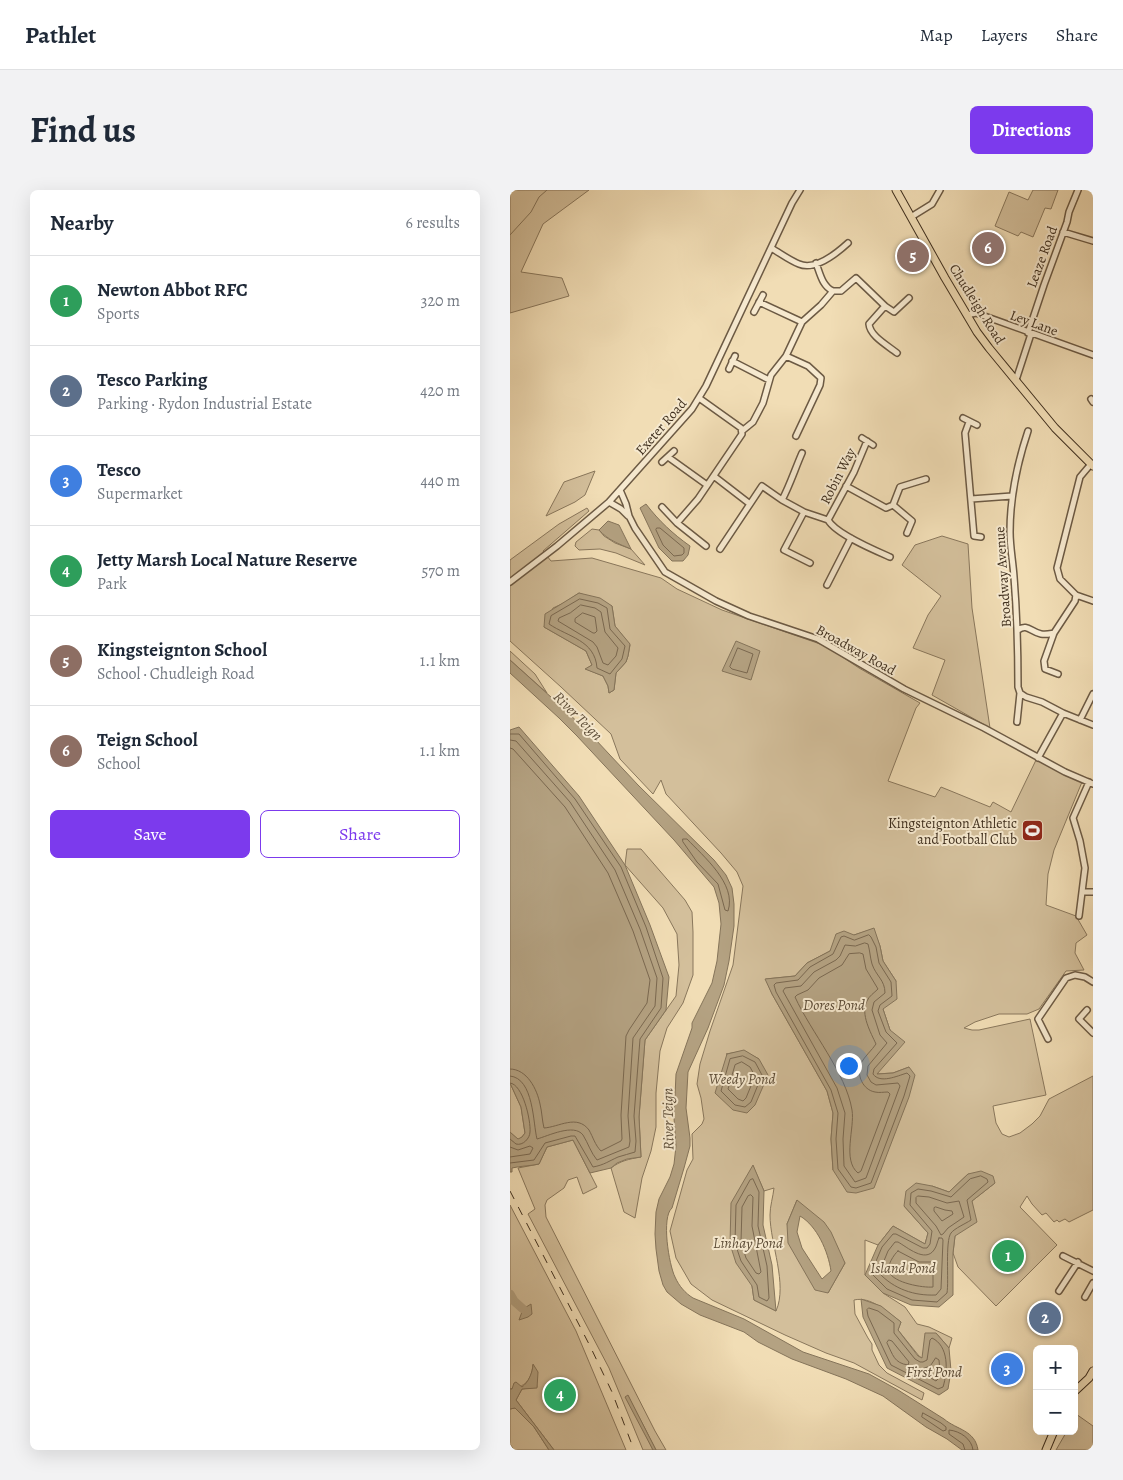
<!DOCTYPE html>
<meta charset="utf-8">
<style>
:root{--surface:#fff;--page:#f2f2f3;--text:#1f2937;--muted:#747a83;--line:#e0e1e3;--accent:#7c3aed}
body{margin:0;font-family:Alegreya,serif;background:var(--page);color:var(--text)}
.controls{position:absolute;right:15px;bottom:15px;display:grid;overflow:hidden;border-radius:8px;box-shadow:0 5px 20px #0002}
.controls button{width:45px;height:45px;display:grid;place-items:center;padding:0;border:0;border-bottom:1px solid var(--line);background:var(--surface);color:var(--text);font:25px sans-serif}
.you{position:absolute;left:338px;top:875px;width:18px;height:18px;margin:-12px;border:4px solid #fff;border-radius:50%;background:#1a73e8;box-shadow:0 0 0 8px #1a73e833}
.badge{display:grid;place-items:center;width:32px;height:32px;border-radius:50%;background:var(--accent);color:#fff;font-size:16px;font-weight:700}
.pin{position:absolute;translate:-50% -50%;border:2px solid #fff;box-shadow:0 1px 5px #0006}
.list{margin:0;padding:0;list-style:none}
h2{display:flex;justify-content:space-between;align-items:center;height:65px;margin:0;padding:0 20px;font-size:21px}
h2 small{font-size:16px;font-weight:400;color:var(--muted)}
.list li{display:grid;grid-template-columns:32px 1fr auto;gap:15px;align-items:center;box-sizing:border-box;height:90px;padding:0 20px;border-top:1px solid var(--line)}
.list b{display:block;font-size:19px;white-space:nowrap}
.list p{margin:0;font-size:16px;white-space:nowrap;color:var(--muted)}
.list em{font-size:16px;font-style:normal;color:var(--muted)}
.actions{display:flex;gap:10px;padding:15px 20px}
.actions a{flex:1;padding:11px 0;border:1px solid var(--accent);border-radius:8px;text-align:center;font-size:18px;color:var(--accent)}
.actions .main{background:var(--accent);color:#fff}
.map{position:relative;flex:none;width:583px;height:1260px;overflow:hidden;border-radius:8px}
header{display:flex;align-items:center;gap:30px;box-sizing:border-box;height:70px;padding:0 25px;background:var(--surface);border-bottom:1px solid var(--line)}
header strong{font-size:24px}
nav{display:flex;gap:28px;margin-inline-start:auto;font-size:18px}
.intro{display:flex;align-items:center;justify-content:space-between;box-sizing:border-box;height:120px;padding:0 30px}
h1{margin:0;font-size:35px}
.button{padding:12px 22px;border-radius:8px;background:var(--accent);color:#fff;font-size:18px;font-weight:700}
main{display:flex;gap:30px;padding:0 30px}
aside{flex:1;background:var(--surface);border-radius:8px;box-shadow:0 5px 20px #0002}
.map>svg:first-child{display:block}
</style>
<header>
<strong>Pathlet</strong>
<nav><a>Map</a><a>Layers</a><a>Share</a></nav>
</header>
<div class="intro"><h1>Find us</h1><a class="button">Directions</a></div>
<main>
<aside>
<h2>Nearby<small>6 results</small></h2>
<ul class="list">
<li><span class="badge" style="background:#2e9e5b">1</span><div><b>Newton Abbot RFC</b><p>Sports</p></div><em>320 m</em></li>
<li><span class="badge" style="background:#5c6f8a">2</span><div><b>Tesco Parking</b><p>Parking · Rydon Industrial Estate</p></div><em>420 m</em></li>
<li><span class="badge" style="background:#3f7fe0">3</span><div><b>Tesco</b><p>Supermarket</p></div><em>440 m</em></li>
<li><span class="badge" style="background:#2e9e5b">4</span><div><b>Jetty Marsh Local Nature Reserve</b><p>Park</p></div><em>570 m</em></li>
<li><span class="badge" style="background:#8d6e63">5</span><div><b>Kingsteignton School</b><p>School · Chudleigh Road</p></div><em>1.1 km</em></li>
<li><span class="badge" style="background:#8d6e63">6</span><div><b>Teign School</b><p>School</p></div><em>1.1 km</em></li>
</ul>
<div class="actions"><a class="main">Save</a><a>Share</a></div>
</aside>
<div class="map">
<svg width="583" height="1260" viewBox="0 0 583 1260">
<rect width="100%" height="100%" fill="#f1ddb5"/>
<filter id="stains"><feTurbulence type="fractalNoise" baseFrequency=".004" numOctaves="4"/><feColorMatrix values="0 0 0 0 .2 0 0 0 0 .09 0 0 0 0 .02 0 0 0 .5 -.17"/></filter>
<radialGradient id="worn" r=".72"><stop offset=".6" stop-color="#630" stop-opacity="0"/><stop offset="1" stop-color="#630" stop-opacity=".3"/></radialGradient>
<path fill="#d3bf9b" stroke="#89775c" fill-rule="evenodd" d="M0,0H79L33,34L11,82L52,88L59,106L0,123Z
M523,0H548L541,19L535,18L523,47L511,42L508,46L485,36L499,2L518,10Z
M85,281L75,305L65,312L36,326L54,292Z
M77,318L79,321L33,361L41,371L82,368L151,388L167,399L212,420L316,456L349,478L410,513L406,518L378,591L425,607L431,597L480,617L483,612L501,622L526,570L572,592L544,660L538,684L536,715L566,726L577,745L566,753L565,763L574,780L556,781L529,819L517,824H489L465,832L454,838L462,840H469L520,829L536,905L483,916L486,933L492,944L499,947L510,943L522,934L530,926L539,909L583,886V1020L559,1032L555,1029L549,1032L547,1030L544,1032L536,1023L532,1025L522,1014L517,1006L510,1017L547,1055L486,1116L448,1077L443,1063L445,1046L462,1011L485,993L458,984L439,1002L422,996L394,1016L418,1043L415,1054L383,1036L368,1055L355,1050V1085L373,1103L395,1117L407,1134L419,1137L442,1148L439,1158L426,1143L413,1169L409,1166L388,1140L391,1132C377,1122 361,1106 344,1110L345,1124L358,1148L362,1154V1160L369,1175L377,1183L414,1203L412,1210L344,1173L316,1163L275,1145L202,1110L181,1094L166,1068L160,1041L177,980L183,969L182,944L192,934L194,929L191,908L187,894L190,874L200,841L223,775L233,696L227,682L211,663L156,604L151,590L143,604L110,569L101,544L51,497L0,451V370L49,334ZM69,403L102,416L105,436L120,455L118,466L116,472L106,483L104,500L99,503L98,496L93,486L76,479L82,475L76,461L34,437L43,418L54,413ZM363,739L370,756L373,771L386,791L373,819L380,840L377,870L366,884L383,883L399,877L323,980L321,949L323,923L317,901L262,804L256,789L285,786L297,773L320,761L344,745ZM234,861L249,869L216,864ZM243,976L254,1001L264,998C263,1007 260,1016 260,1025C260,1054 278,1094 266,1121L244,1110L242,1096ZM287,1010L335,1073L318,1103L277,1034Z
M82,339L89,340L94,346L105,353L121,359L135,375L106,363L90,359L69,360L65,356L66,352Z
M432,346L458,354L462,418L480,538L422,505L435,470L403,458L418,425L431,406L392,375L405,355Z
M0,461L25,484L37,503L0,470Z
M117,659H131L175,710L182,722L183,742V785L173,813L157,838L150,861L146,903V937L141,961L132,988L125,1028L114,1022L101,978C110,971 119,969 131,967L129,927L135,850L166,806L169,775L167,744L153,718L115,675Z
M0,893L11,917L15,943L12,947L8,950L0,942Z
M63,950L87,997L73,1004L67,987L58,990L54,998L37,1010L35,1015L36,1027L145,1241L156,1260H146L118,1206L143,1260H133L99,1178L18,1024L25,1019L8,978L29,974L37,957Z
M0,1015L66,1141L116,1260H44L6,1210L12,1199L27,1197L23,1175C21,1191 15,1197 0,1199Z
M5,1218L24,1237L39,1260H4L0,1254V1219Z
M566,1224L583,1236V1260H546L557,1241H564V1227Z"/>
<path fill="#b4a282" stroke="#85745a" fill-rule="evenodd" d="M136,314C149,331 163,344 180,356L178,365L173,371H162L149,358L130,318Z
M98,331L109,335L121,359C109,354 98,350 89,340Z
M69,403L90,408L102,416L105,436L120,454L118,466L116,472L106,483L104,500L99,503L98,496L93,486L75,479L82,475L76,461L34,437L35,424Z
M226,451L250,461L241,490L212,481Z
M0,470L52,517L85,549L128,595L204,670L216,685L222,698L224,714V736L219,771L214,795L198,838L178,882L176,918L180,948V956L174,978L162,1018C151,1027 159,1075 165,1087C169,1096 175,1103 183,1108L234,1129L293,1162L359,1184L388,1200L434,1229C447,1240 465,1240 468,1260H452L437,1249L416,1237L373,1206L336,1189L282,1169L248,1152L234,1142L190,1125L171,1114L157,1102L153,1095L149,1081L146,1059L145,1044L146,1022L149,1009L160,987L164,974L166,956L164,928L166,884L182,838V833L202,793L207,771L211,734L209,713L204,697L164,650L67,546L49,528L0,483Z
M9,537L69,606L115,675L140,735L159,787L156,820L135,850L129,927L131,967L117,969L107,973L101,978L80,983L63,950L37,957L29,974C20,976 10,976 2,978V982H0V942L8,949L12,947L15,943L11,917L0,893V540Z
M364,738L370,756L373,771L386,791L387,809L373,819L380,840L395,852L367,884L383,883L399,877L405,885L399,907L364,998L346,1003L337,1002L323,980L321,949L323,923L317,901L262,804L255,789L285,786L297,773L320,761L326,744L334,741L344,745Z
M234,860L249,869L258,885L245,915L237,923L223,920L205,903L217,864Z
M243,975L254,1001L253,1035L262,1075L266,1121L244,1110L242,1096L226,1073L220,1054L221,1013Z
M471,981L483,986L485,993L462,1011L467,1032L445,1046L443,1063V1105L429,1117L401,1115L373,1103L355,1085L368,1055L383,1036L415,1054L418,1043L394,1016L396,1001L406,993L422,996L439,1002L458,984Z
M287,1010L314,1032L321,1042L335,1073L318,1103L305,1100L278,1053L277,1034ZM290,1026C307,1036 318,1061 321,1081L312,1089L292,1058L287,1042Z
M351,1109L371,1116L391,1132L388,1140L408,1166L412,1168L415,1143H426L439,1158L441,1181L438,1199L429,1205L377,1178L353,1127Z
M21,1114L22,1124L18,1127L9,1130L13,1119Z
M23,1174L28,1182L27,1198L12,1199L6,1210L44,1260H39L24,1237L5,1218L0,1219V1199H2L4,1193L6,1192L12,1197C18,1193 23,1182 23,1174Z
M118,1205L146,1260H143L115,1207Z"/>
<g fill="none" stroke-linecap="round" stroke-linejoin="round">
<path stroke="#7a6850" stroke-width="1" d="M147,338H150L174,358V363L172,365L164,366L153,355L146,340Z
M70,409L88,413L97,418L100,439L115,456L112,469L100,484L87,478C85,450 58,447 39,434L41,426Z
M71,415L85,418L91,422L95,442L108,458L106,466L98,475L93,473L87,457L83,452L48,431L49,428L60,423Z
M73,423L85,427L87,441L85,443H83L65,432V429Z
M228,458L243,464L237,483L222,479L220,477Z
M0,544H9L65,609L111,677L136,737L153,788L151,818L130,849L124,926L126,951L125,962C119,964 114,965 108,967C99,971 94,975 83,977L65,946H61L35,953L24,970L0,973
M0,550L6,551L60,612L105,680L130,739L147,788L145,816L123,848L118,926L120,951L119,957L87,970C81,963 78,953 73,945C64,933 38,946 27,949C23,934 24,888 0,886
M0,558L3,559L55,617L98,683L123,741L140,790L137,813L119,840L116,846L111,925L112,949L111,951L91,961C85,955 83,947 79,940C67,924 49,937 34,938C32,930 32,922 30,914C27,899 17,879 0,879
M173,649H177C193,666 227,694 218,721L215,720L208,694L187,672L173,652Z
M359,745L361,747L366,757L369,773L381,792L382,806L370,815L368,821L376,842L387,853L364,879L363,884C370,894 387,886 397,883L400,886L394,906L361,993L346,998L341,997L328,979L326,949L328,923L321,900L266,802L264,795L266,793L288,790L300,777L323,764L331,747L334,746L344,750Z
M355,753L358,754C360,761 360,767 362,774C366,786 375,790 375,803L364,812L362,820L370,845L377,853L358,876L357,885L361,892L366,895L388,893L390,896L356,988L345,992L334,976L333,949L335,923L327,898L273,801L275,798L291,796L304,782L326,770L330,766L335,755L345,756Z
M350,763L353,764L356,779L368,799C364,803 359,806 357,811C350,824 361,843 366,854C362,860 355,866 351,873C346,885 353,900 365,902C369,903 374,902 378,902L380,904L351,981L348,983C332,970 345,938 342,920C336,883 301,842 285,807L287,805L298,800L309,788L332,775L339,764Z
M233,866L245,872L252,885L241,912L235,917L225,915L211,901L220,869Z
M232,872L240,877L245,886L236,908L233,911L228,909L218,899L225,875Z
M0,893C13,894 21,931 20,942C20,948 13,956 6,954C5,953 1,950 0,949
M0,957L8,960L20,956L23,958L20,964L0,967
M471,986L477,989L478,992L457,1010L461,1030C455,1034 445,1038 441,1043C435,1051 439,1091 437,1103L427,1112L402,1110L377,1099L361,1083L372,1057L383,1044H386L413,1058H417L420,1054L422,1041L400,1015L401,1003L408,999L421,1001L441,1007L460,989Z
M243,989L249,1002L248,1036L257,1076L259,1108L257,1111L249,1107L247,1095L231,1071L225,1053L226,1015L240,990Z
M241,1005L243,1007L242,1036L250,1077L251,1082L249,1084L246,1083L236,1068L231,1052L232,1017L238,1006Z
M408,1006L419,1007L437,1013L449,1011L454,1027L438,1038L433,1044L431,1045L426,1036L406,1013V1008Z
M426,1017L435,1020L442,1021L443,1024L432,1031L424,1021V1018Z
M429,1048H432L433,1050L431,1099L426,1105C404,1106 384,1099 369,1083L378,1061L385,1052H388C397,1057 415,1073 424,1060C427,1056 427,1052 429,1048Z
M388,1061L409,1072H423V1097C413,1098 384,1093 379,1082C376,1077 384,1064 388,1061Z
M359,1118L368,1121L384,1133V1143L405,1169L410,1172H413L417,1170L420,1150L422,1148C439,1156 438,1181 433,1197L428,1199L381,1175L358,1126L357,1120Z
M379,1150L382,1151L399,1172L398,1175C384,1173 383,1165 377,1153Z
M426,1168L429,1170L430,1181L428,1189L426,1191L412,1183L410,1181L412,1179L420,1176Z
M413,1223L431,1233L436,1237V1240L433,1241L412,1227Z
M455,1260L453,1254L439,1244V1240C450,1241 462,1249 463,1260"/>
<path stroke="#85745a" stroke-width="1" d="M0,45L21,22L29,7L37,0"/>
<path stroke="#b4a282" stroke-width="9" d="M0,1104L4,1111L13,1119"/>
<defs>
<path id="minor" d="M401,27L422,14L430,0
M553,42L583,51
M261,58C270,63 279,70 289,74C305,81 327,63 338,53
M323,101H331L346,88L375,116L359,134C360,146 377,155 387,163
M249,112L292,132
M375,116L384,122L399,108
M244,122L253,105
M457,125L466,123L583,165
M518,143L534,95L557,32L559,22L568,0
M276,166L298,176L311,188L310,195L286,246
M222,171L259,190
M219,179L225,166
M506,190L521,144
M581,209L583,212
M453,228L467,235
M459,232L455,243L464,346L471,347
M232,241L243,232L253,213L261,185L276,166L292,132L311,115L323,101C312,96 310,83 306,73
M352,248L363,255
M158,267L197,295
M152,272L164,261
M581,274L570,287L547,378L550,389L566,405L583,411
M205,287L240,314L252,296L272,310L294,322L318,330C326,344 364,360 380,367
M336,296L376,318L383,315L390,297L416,289
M110,300L116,314L119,326L125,338L155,382L206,411L239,426L308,449L394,499L474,538L555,582L583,594
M461,309L502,306
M272,310C280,295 285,279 292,263
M99,312L111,319L118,326
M383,315L402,331L397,343
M152,317L167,333L196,356
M294,322L274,360L300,373
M318,330L344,282L357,251
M167,333L188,309L232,244L231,238L189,208
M210,359L240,314
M0,392L47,356L99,312L182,219L196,196L282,13L290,0
M317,395L341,348
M508,440C517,433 521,442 531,444C536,445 539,444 544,443
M548,484L535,479L534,471L544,443L565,411L566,405
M510,503L516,507L532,512L553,523
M570,530L583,504
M507,532L510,503L508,497C508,461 507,424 504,387C503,372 500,357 500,342C500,307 507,274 518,241
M528,568L553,523L583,535
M573,702H583
M569,726L575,678L570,651L563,628L579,592
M577,820L569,829L583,843
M538,849L528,829L556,788L565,785L575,787L583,792
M553,1066L583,1081
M549,1101L568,1072
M575,1107L583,1093"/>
<path id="major" d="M386,0L435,88L467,142L479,158L545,238L583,276
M564,1202L579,1188L583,1181
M536,1260L544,1241"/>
</defs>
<use href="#minor" stroke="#6c5a44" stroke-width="8"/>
<use href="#major" stroke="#3f2f1e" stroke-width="9"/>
<use href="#minor" stroke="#f6e9cf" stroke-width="5"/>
<use href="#major" stroke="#f1ddb5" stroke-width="7"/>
<path stroke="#3f2f1e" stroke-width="1" stroke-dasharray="9 9" stroke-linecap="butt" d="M0,1001L80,1156L102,1202L124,1260"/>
</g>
<defs>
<symbol id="stadium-square" viewBox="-11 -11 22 22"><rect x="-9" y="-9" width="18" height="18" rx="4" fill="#8f2418" stroke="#f6e9cf"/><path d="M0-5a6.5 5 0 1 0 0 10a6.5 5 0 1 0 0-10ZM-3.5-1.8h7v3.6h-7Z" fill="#fff"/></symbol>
</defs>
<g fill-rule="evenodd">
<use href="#stadium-square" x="510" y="628" width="25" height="25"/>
</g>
<g text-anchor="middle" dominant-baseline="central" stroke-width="4" stroke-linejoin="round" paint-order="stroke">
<g font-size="14" fill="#3f2f1e" stroke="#f6e9cf">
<text transform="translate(532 67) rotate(-70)">Leaze Road</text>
<text transform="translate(467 114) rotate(58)">Chudleigh Road</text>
<text transform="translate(524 133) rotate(20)">Ley Lane</text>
<text transform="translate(151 237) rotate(-49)">Exeter Road</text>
<text transform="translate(328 286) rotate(-63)">Robin Way</text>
<text transform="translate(493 387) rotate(-94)">Broadway Avenue</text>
<text transform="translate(346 460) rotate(29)">Broadway Road</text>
</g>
<g font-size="14" fill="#3f2f1e" stroke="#f6e9cf" text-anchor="end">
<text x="507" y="633">Kingsteignton Athletic<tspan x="507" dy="16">and Football Club</tspan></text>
</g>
<g font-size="15" font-style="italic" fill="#5c4c37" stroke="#f6e9cf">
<text transform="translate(68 526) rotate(45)">River Teign</text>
<text x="324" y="815">Dores Pond</text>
<text x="232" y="889">Weedy Pond</text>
<text transform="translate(158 929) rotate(-91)">River Teign</text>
<text x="238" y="1053">Linhay Pond</text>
<text x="393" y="1078">Island Pond</text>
<text x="424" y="1182">First Pond</text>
</g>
</g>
<rect width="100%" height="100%" filter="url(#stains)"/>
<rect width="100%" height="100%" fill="url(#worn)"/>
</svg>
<div class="controls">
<button>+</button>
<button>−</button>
</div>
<div class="you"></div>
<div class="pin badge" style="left:498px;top:1066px;background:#2e9e5b">1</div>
<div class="pin badge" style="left:535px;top:1128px;background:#5c6f8a">2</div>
<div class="pin badge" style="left:497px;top:1179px;background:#3f7fe0">3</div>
<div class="pin badge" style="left:50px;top:1205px;background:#2e9e5b">4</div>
<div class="pin badge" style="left:403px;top:66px;background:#8d6e63">5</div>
<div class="pin badge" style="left:478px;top:58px;background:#8d6e63">6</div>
</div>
</main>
